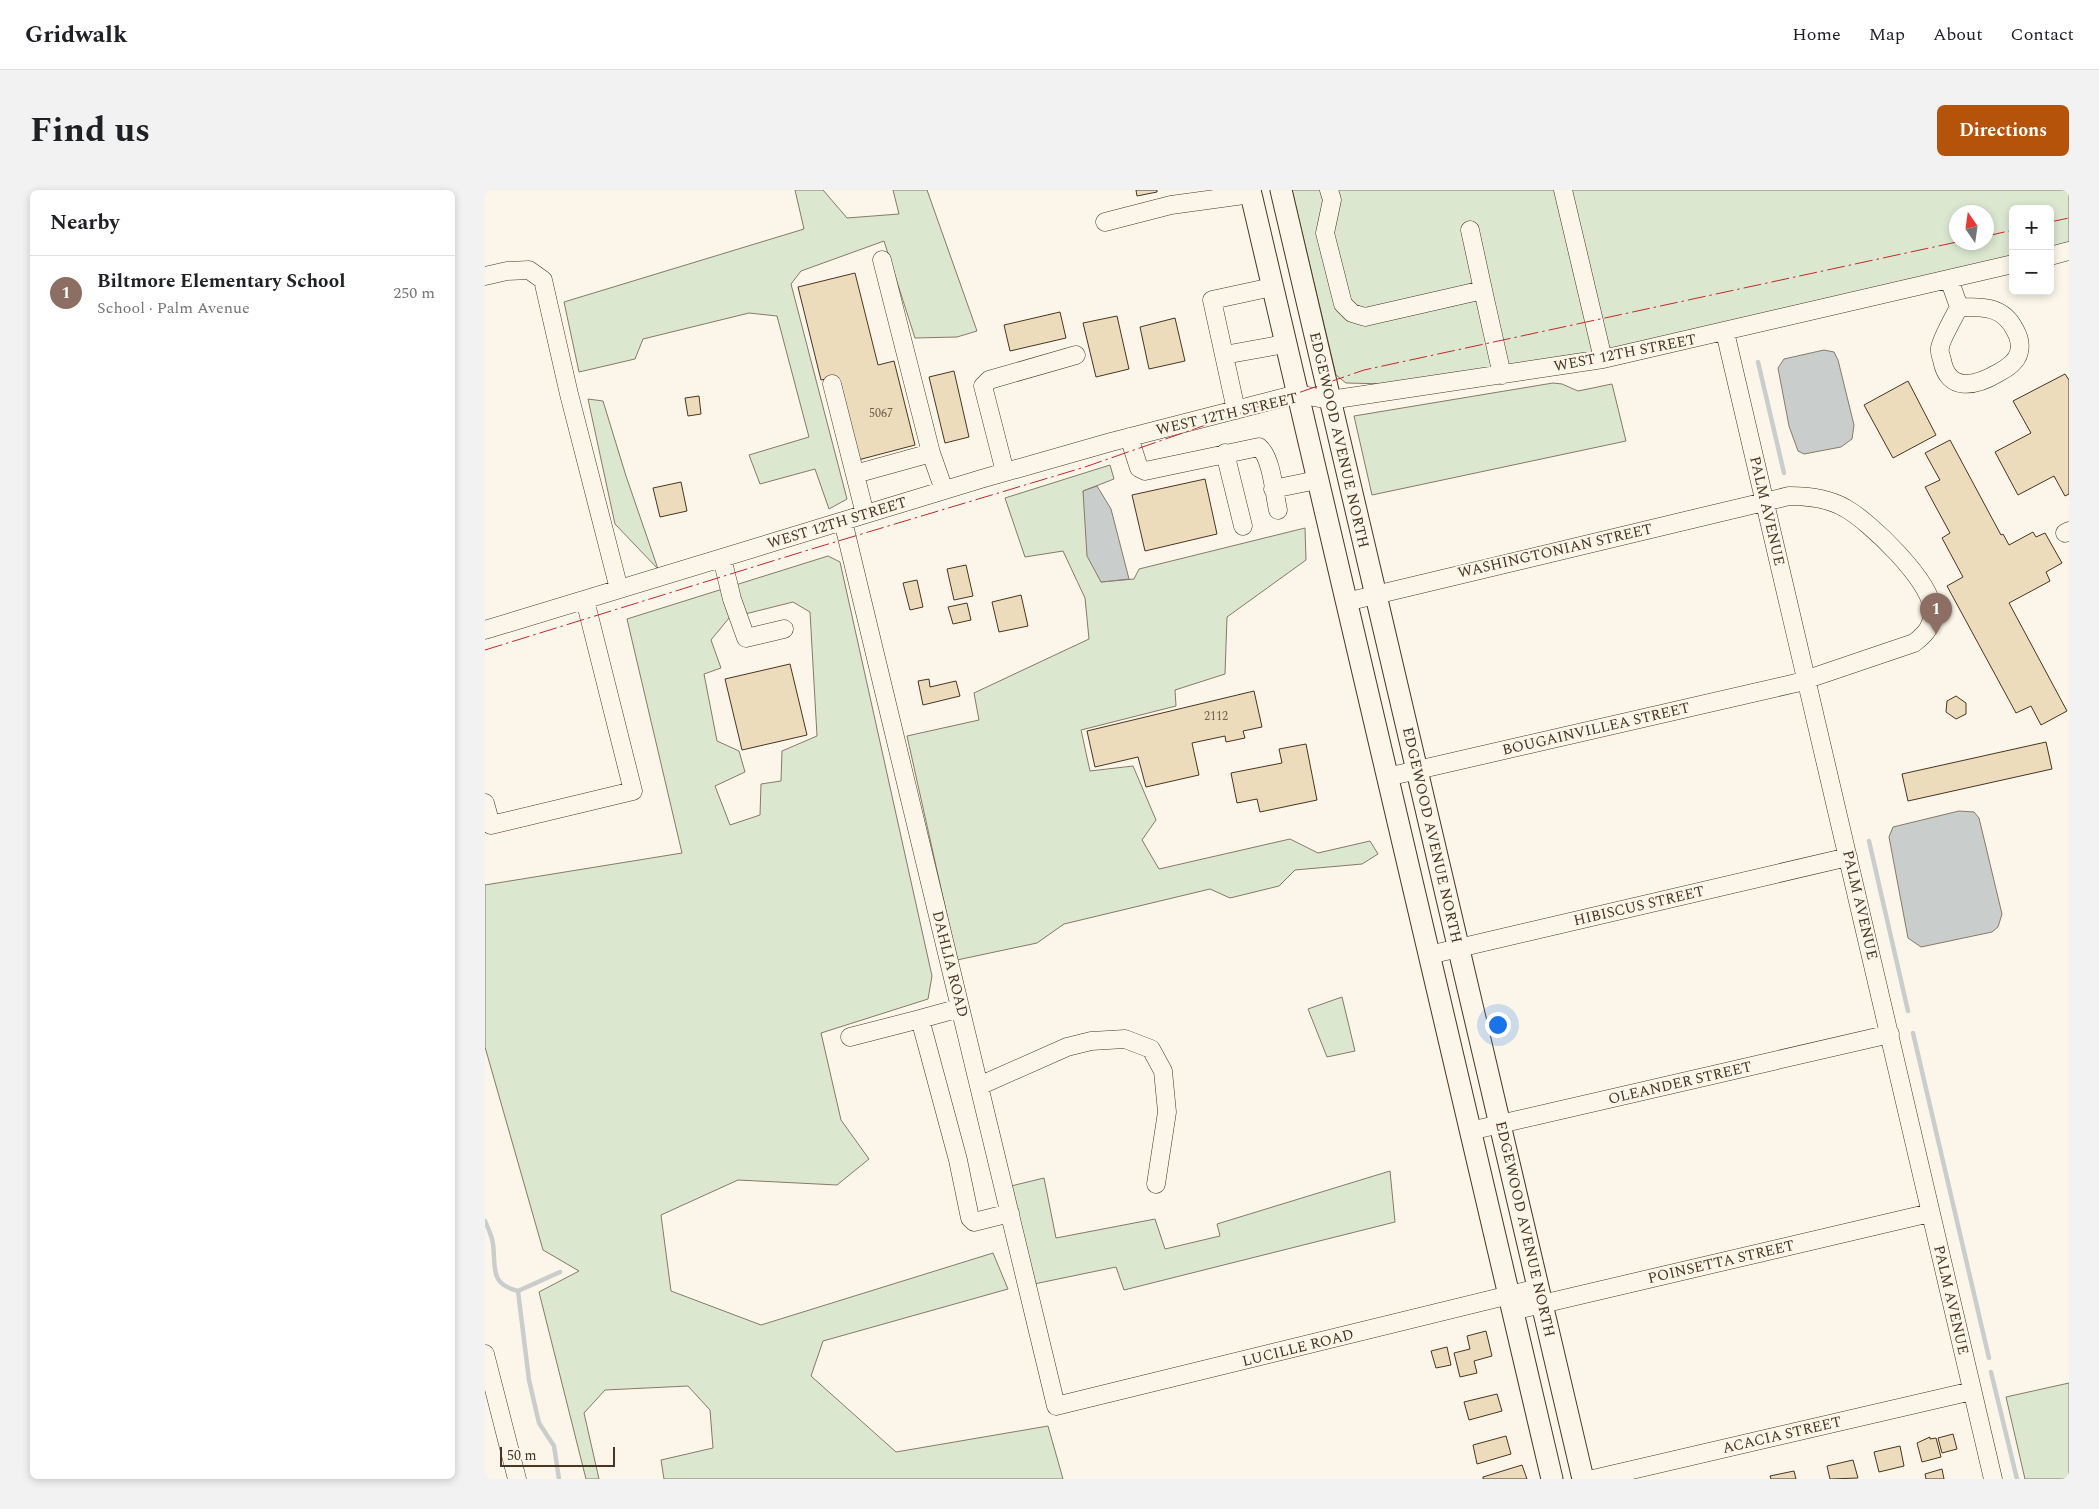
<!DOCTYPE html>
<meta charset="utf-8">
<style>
:root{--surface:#fff;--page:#f2f2f2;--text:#202124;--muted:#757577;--line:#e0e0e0;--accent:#b45309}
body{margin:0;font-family:Spectral,serif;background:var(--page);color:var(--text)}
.controls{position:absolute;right:15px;top:15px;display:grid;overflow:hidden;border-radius:8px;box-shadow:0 2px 8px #0003}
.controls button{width:45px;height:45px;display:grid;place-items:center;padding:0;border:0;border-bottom:1px solid var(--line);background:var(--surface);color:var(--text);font:25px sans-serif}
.compass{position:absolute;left:1464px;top:15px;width:45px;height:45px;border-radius:50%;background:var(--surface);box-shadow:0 2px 8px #0003;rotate:347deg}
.scale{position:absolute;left:15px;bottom:12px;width:115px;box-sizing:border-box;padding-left:5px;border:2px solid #4a3520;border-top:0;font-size:14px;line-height:18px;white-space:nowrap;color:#4a3520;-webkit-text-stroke:4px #fbf6e9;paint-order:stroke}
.you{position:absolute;left:1012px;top:834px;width:18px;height:18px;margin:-12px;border:4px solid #fff;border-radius:50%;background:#1a73e8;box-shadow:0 0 0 8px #1a73e833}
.badge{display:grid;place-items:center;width:32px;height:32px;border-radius:50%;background:var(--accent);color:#fff;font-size:16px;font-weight:700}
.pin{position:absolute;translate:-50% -41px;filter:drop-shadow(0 1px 2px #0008)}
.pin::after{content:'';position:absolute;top:26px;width:18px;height:15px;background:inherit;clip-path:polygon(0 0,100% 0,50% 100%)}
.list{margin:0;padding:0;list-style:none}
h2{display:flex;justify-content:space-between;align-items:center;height:65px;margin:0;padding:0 20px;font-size:21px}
h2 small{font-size:16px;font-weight:400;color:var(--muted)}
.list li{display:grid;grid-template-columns:32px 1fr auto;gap:15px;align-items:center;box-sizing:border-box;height:75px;padding:0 20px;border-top:1px solid var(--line)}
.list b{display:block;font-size:19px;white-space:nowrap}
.list p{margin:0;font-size:16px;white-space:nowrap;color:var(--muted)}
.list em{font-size:16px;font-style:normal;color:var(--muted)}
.map{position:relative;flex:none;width:1584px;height:1289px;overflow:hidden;border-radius:8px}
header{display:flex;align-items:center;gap:30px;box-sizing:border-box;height:70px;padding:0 25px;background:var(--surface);border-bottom:1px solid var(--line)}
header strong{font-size:24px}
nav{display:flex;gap:28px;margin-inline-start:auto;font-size:18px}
.intro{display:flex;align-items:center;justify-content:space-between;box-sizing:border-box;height:120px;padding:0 30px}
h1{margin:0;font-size:35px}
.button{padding:12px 22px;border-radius:8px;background:var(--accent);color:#fff;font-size:18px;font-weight:700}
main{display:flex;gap:30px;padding:0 30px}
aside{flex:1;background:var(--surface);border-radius:8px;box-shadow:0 2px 8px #0003}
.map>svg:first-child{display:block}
</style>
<header>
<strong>Gridwalk</strong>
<nav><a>Home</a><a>Map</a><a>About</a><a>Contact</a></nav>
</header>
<div class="intro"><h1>Find us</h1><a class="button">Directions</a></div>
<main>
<aside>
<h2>Nearby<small></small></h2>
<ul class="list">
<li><span class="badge" style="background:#8d6e63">1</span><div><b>Biltmore Elementary School</b><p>School · Palm Avenue</p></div><em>250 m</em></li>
</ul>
</aside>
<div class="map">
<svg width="1584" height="1289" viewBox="0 0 1584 1289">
<rect width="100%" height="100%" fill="#fbf6e9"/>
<path fill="#dce7d0" stroke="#887966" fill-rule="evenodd" d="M310,0H338L362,28L414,24L408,0H442L492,141L472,147L430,148L399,51L316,81L306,94L362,309L344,319L330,279L275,294L264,265L324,247L292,126L264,123L158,149L150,169L94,182L79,112L319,39Z
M807,0H1584V53L1565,57V19H1528V66L1114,162L904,194L861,193L851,185ZM1472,22H1502V52H1472Z
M1068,193L1077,194L1093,201L1127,194L1141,251L887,305L869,226Z
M103,209L118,211L141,286L173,379L130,334Z
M625,275L629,289L598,301L616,392L649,389L654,379L820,338L821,370L742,427L740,484L690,500L691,516L596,540L605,581L648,576L671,630L657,650L674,679L805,649L833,663L885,651L893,664L877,674L810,680L794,696L745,708L725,699L579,734L552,753L472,770L422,546L494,530L489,503L604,449L600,408L578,361L540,367L520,308Z
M343,366L355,372L447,786L443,809L336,843L356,930L384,969L352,995L253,990L176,1025L186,1101L276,1135L508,1063L523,1099L338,1151L326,1186L411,1262L563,1236L578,1289H179L176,1270L228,1258L225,1220L203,1196L120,1200L99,1223L114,1289H101L54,1102L94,1081L58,1060L0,857V695L197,663L142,429ZM308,412L325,422L332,546L297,561L296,591L276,594L275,625L245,635L230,596L260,582L254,561L232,551L219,484L236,478L226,450L244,428Z
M857,807L870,861L842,867L823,819Z
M905,981L910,1032L639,1100L631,1077L549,1094L526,996L559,988L571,1048L670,1029L680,1059L735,1046L732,1034Z
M1584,1193V1289H1540L1521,1207Z"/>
<path fill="#c9cecd" stroke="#887966" d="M1339,160L1349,162L1353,170L1369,235L1367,249L1356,257L1319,264L1313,261L1304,236L1293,178L1299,169Z
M612,296L626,319L644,389L616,392L602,366L598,301Z
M1474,621L1489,622L1494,628L1517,724L1513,737L1507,742L1436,757L1423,748L1404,647L1408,637Z"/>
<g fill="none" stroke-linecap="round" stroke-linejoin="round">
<path stroke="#c9cecd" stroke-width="4.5" d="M1273,172L1299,283
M1384,651L1423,821
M1428,843L1504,1168
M0,1031C3,1038 7,1046 8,1054C11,1077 4,1094 33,1101L44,1190L54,1233L69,1256L74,1289
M33,1101L75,1082
M1506,1182L1532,1289"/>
</g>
<path fill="#ecdcbc" stroke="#4a3520" d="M651,0H672V2L652,6Z
M370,83L393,175L409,171L430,255L373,270L351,187L336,190L313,97Z
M575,122L581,148L525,161L519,135Z
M632,126L644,179L611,187L598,133Z
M690,128L700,171L664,179L655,137Z
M469,181L484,247L460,253L444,187Z
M1580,184L1584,190V304L1580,306L1569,286L1533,305L1510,262L1546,243L1528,211Z
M1423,191L1451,245L1408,268L1379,215Z
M214,206L216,224L203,226L200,208Z
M1465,250L1516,345L1518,344L1524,355L1548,342L1551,347L1560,343L1577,373L1561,382L1565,391L1524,413L1582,521L1556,535L1546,516L1531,523L1462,396L1478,387L1457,348L1465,343L1440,297L1455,290L1440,263Z
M720,289L732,344L660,361L647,305Z
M196,292L202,321L175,327L168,298Z
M481,375L488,406L469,410L462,379Z
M432,390L438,417L425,420L418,393Z
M536,405L543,436L514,442L507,412Z
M482,413L486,430L468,434L463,417Z
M305,474L322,545L257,560L240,489Z
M444,489L445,497L471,491L475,506L438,515L433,491Z
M769,501L777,537L758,541L760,548L741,552L740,546L707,553L714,585L661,597L653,567L610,577L602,541Z
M1471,506L1481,513V524L1471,529L1461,522L1462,511Z
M1561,552L1567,579L1423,611L1417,584Z
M821,554L832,610L775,622L772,609L752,613L746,583L797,573L794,559Z
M1001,1141L1007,1166L989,1171L992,1183L975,1187L969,1163L985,1159L982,1146Z
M962,1157L966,1175L951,1178L946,1161Z
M1012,1204L1017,1221L984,1230L979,1212Z
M1468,1244L1472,1259L1457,1263L1453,1248Z
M1021,1246L1026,1264L992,1274L988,1255Z
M1445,1247V1249L1451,1248L1456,1267L1437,1272L1432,1253Z
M1415,1256L1419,1276L1394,1282L1389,1262Z
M1368,1270L1373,1288L1345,1289L1342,1276Z
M1037,1275L1042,1289H998V1287Z
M1457,1279L1459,1289H1441L1440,1284Z
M1309,1281L1311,1289H1286L1285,1286Z"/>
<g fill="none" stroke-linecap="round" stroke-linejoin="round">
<defs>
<path id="minor" d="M844,0L847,10L840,43L858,114L867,123L880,127L998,100L1017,185
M1078,0L1118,169
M620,32L686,15L766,4
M985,40L998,100
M1565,66L1584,61
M397,70L446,263L459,300
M0,86L22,81L44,80L58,90L84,204L134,399
M1464,89L1474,117C1470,125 1455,151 1455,158C1454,162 1456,166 1457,170C1463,203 1491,196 1513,183C1522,178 1532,172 1534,162C1536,154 1534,147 1530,140C1518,116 1499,117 1474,117
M1240,142L1508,1289
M739,165L800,154
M347,194L380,324
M751,220L727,110L787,97
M644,247L654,278L660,281L774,257C787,268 789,303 793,320
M740,263L758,336
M520,282L498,196L504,190L591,165
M370,284L446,263
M788,299L832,290
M358,331L571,1216L1053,1098
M1580,343L1584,341
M237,368L247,409L261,448L299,439
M861,412L1304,306C1323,306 1343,308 1360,318C1384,331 1445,390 1447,418C1449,435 1441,444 1429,453L1311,493L902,587
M0,440L496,289L626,252L812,204L845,210L1118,169L1528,74
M0,613L6,635L148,601L100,410
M944,765L1363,667
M475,818L435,829L473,970L485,1028L489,1032L525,1023
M365,847L435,829
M494,896L582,857L606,851L640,849L666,859L678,881L682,922L671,994
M985,941L1405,844
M1027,1121L1445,1023
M0,1164L32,1289
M1108,1289L1487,1201"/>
<path id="major" d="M765,0L1067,1289
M796,0L1098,1289"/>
</defs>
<use href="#minor" stroke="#4a3520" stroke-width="19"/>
<use href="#major" stroke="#4a3520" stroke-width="23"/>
<use href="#minor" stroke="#fbf6e9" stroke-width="18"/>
<use href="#major" stroke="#fbf6e9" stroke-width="21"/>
<path stroke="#c62828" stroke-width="1" stroke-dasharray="18 4 2.5 4" stroke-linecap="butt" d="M1565,32L1584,28
M1502,46L1528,40
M0,460L320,361L600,277L879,180L1472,52"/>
</g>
<g text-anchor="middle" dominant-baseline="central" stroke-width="4" stroke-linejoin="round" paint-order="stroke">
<g font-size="12" fill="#725f47">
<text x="396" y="223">5067</text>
<text x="731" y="526">2112</text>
</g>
<g font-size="15" fill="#4a3520" stroke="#fbf6e9">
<text transform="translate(1140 163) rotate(-11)">WEST 12TH STREET</text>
<text transform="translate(742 224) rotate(-13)">WEST 12TH STREET</text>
<text transform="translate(854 250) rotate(77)">EDGEWOOD AVENUE NORTH</text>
<text transform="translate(1282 321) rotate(77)">PALM AVENUE</text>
<text transform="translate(352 333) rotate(-17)">WEST 12TH STREET</text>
<text transform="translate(1070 361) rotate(-13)">WASHINGTONIAN STREET</text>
<text transform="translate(1111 539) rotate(-13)">BOUGAINVILLEA STREET</text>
<text transform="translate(947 645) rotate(77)">EDGEWOOD AVENUE NORTH</text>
<text transform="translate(1375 715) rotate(77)">PALM AVENUE</text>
<text transform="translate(1154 716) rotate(-13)">HIBISCUS STREET</text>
<text transform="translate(465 774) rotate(76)">DAHLIA ROAD</text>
<text transform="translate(1195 893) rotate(-13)">OLEANDER STREET</text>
<text transform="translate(1040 1039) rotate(77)">EDGEWOOD AVENUE NORTH</text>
<text transform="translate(1236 1072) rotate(-13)">POINSETTA STREET</text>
<text transform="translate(1466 1110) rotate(77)">PALM AVENUE</text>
<text transform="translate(813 1158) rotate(-14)">LUCILLE ROAD</text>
<text transform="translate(1297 1245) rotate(-13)">ACACIA STREET</text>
</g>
</g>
</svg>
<div class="controls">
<button>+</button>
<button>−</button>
</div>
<svg class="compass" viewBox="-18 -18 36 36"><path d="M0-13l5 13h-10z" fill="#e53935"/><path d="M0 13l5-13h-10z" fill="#757577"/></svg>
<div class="scale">50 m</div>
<div class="you"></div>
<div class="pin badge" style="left:1451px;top:444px;background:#8d6e63">1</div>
</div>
</main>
